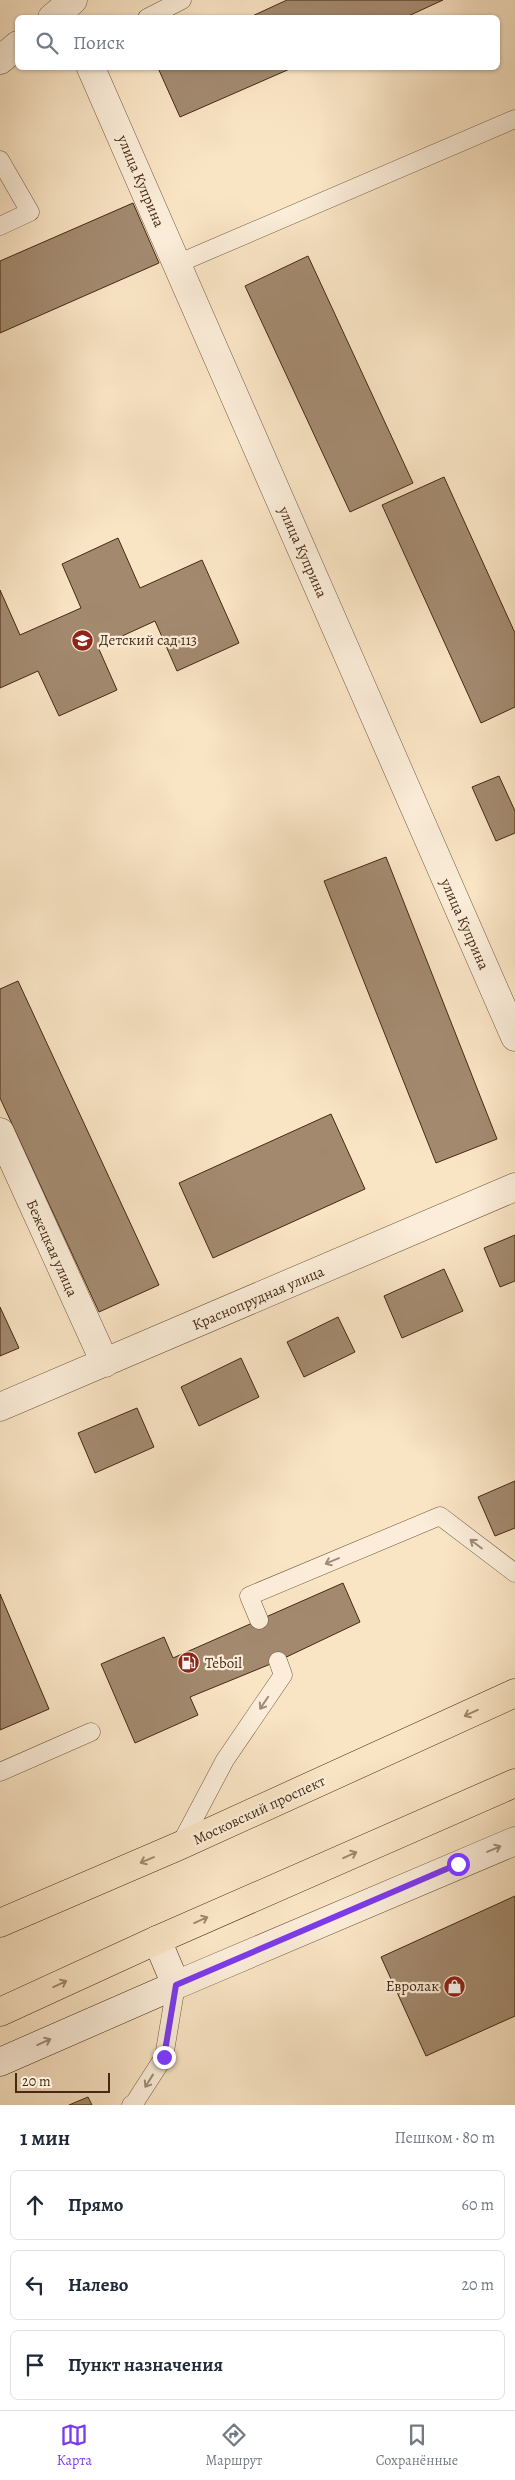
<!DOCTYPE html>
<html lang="ru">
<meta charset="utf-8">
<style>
:root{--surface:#fff;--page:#f6f6f7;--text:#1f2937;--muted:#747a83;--line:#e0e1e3;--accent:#7c3aed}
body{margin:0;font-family:Alegreya,serif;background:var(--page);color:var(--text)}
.scale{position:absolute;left:15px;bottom:12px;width:95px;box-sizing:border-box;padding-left:5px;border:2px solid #462912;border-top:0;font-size:14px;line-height:18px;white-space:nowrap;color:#462912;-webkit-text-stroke:4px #fbedd9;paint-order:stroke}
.stop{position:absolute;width:15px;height:15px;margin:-11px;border:4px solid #7c3aed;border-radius:50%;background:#fff}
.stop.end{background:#7c3aed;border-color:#fff;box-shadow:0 1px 5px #0008}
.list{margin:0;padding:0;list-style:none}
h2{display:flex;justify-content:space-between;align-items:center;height:65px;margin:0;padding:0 20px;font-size:21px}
h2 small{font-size:16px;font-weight:400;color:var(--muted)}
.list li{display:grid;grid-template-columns:32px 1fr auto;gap:15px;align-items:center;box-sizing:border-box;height:70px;margin:0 10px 10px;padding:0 10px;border:1px solid var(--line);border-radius:8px}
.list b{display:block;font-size:19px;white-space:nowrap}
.list em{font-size:16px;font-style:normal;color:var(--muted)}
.icon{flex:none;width:28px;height:28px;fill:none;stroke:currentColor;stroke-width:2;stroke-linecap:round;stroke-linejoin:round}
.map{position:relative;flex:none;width:515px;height:2105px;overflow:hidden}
.search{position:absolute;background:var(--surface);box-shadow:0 1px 4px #0004;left:15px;right:15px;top:15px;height:55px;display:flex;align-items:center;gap:12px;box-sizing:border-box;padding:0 18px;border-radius:8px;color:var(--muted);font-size:19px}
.sheet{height:305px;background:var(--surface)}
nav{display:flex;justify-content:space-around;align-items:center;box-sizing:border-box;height:70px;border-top:1px solid var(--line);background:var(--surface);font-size:14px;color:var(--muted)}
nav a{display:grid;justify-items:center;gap:2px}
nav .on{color:var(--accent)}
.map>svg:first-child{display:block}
</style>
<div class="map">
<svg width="515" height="2105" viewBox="0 0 515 2105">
<rect width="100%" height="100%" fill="#f9e4c4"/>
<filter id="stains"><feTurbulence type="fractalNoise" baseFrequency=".004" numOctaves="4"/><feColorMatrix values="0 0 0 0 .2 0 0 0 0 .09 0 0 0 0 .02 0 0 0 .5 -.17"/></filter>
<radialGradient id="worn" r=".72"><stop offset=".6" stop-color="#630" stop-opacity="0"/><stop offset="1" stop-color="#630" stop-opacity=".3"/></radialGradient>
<path fill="#a38a6f" stroke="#462912" d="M287,0H443L404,18H248Z
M158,68H292L180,117Z
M133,203L159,263L0,333V261Z
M308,256L413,483L350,512L245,286Z
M444,477L515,633V707L481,723L382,505Z
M118,538L140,588L202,560L239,643L177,671L155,621L98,647L117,690L59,716L38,671L0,688V590L20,635L81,608L62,564Z
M499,776L515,811V833L496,841L472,787Z
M386,857L497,1139L436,1163L324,881Z
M18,981L159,1285L99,1312L0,1098V989Z
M331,1114L365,1189L213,1258L179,1183Z
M515,1235V1281L500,1287L484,1248Z
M444,1269L463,1311L402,1338L384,1296Z
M0,1307L19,1348L0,1356Z
M338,1317L355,1352L304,1377L287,1342Z
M241,1358L259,1397L199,1426L181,1387Z
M137,1408L154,1447L95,1473L78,1433Z
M515,1481V1528L495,1536L478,1497Z
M343,1583L360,1622L278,1661L190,1697L198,1715L135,1743L101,1664L164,1637L173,1658Z
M0,1594L49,1709L0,1730Z
M515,1896V2016L426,2056L381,1957Z
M88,2097L92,2105H69Z"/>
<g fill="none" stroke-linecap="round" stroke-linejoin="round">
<defs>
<path id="lane" d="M147,18L182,0
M0,160L30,212L0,226
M177,264L515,119
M259,1620L249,1596L440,1516L515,1573
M0,1772L91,1732
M180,1845L225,1760L283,1675L278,1661
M131,2105L135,2102L164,2057L176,1985"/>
<path id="street" d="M52,18L73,0
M0,60L18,45
M91,68L515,1037
M0,1132L105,1363
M0,1407L515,1187
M176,1985L515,1841"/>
<path id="secondary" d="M0,2062L176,1985L157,1940"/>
<path id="primary" d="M0,1923L179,1846L515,1693
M0,2012L157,1940L515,1783"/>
</defs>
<use href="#lane" stroke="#73583e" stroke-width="19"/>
<use href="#street" stroke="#73583e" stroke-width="29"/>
<use href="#secondary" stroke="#462912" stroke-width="29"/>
<use href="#primary" stroke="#462912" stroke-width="29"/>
<use href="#lane" stroke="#fbedd9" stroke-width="18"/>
<use href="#street" stroke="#fbedd9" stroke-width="28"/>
<use href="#secondary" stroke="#fbedd9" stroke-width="28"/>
<use href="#primary" stroke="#f9e4c4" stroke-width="28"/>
</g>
<defs><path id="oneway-shaft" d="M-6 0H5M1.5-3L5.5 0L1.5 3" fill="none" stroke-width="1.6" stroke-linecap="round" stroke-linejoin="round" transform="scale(1.25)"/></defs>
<g stroke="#a08b76">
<use href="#oneway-shaft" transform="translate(476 1544) rotate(-143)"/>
<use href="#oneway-shaft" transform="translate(332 1561) rotate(157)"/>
<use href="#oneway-shaft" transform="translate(264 1703) rotate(124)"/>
<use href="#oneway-shaft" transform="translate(494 1849) rotate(-23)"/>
<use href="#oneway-shaft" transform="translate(44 2042) rotate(-24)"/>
<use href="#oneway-shaft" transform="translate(149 2081) rotate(122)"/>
</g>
<g stroke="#a0866b">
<use href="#oneway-shaft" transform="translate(471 1713) rotate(155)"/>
<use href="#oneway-shaft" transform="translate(350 1855) rotate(-24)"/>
<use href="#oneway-shaft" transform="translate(147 1860) rotate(157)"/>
<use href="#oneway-shaft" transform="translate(201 1920) rotate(-24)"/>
<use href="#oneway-shaft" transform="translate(60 1984) rotate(-25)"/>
</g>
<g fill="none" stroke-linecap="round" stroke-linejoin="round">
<path stroke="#7c3aed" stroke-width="6" d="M164,2057L176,1985L458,1864"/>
</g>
<defs>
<symbol id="school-disc" viewBox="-11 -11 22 22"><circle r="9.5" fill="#8f2418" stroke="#fbedd9"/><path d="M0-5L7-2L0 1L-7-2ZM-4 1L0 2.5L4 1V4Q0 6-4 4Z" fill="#fff"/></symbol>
<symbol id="fuel-disc" viewBox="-11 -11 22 22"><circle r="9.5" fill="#8f2418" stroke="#fbedd9"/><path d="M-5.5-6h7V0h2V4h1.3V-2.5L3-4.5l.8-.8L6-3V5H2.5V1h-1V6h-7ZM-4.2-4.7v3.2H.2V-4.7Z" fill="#fff"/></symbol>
<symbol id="shop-disc" viewBox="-11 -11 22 22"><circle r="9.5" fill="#8f2418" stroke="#fbedd9"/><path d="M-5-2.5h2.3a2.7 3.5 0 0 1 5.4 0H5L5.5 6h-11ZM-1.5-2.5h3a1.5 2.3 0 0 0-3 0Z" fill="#fff"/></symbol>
</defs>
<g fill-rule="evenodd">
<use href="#school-disc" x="70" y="628" width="25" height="25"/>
<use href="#fuel-disc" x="176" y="1650" width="25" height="25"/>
<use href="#shop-disc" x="442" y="1974" width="25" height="25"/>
</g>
<g text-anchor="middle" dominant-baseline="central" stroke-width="4.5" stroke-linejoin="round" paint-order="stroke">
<g font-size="15" fill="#462912" stroke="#fbedd9">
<text transform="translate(141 181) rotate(67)">улица Куприна</text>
<text transform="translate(303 552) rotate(66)">улица Куприна</text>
<text transform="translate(465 924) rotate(66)">улица Куприна</text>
<text transform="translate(52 1248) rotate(66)">Бежецкая улица</text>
<text transform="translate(258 1298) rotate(-23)">Краснопрудная улица</text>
<text transform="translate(259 1810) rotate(-25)">Московский проспект</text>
</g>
<g font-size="15" fill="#462912" stroke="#fbedd9" text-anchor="start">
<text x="99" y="640">Детский сад 113</text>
<text x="205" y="1663">Teboil</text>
<text x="439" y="1986" text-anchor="end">Евролак</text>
</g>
</g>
<rect width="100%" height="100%" filter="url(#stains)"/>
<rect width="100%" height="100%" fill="url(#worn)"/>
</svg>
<div class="scale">20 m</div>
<div class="stop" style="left:458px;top:1864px"></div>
<div class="stop end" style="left:164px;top:2057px"></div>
<div class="search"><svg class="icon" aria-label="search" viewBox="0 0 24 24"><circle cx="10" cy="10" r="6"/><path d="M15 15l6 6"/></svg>Поиск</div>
</div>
<section class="sheet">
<h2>1 мин<small>Пешком · 80 m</small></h2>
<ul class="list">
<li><svg class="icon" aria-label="ahead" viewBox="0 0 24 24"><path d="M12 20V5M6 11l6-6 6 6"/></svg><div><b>Прямо</b></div><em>60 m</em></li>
<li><svg class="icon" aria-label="left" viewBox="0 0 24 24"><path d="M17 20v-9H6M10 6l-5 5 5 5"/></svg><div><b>Налево</b></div><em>20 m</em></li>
<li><svg class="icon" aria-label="arrive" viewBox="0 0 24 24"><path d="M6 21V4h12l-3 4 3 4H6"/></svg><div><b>Пункт назначения</b></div></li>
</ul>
</section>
<nav>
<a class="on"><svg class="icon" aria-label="map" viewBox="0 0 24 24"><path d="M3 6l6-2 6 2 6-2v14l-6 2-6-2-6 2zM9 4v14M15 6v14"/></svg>Карта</a>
<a><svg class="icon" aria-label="directions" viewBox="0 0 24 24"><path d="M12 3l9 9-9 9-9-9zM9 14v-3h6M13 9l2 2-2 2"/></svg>Маршрут</a>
<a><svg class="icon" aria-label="saved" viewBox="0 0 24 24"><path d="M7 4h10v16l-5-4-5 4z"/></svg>Сохранённые</a>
</nav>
